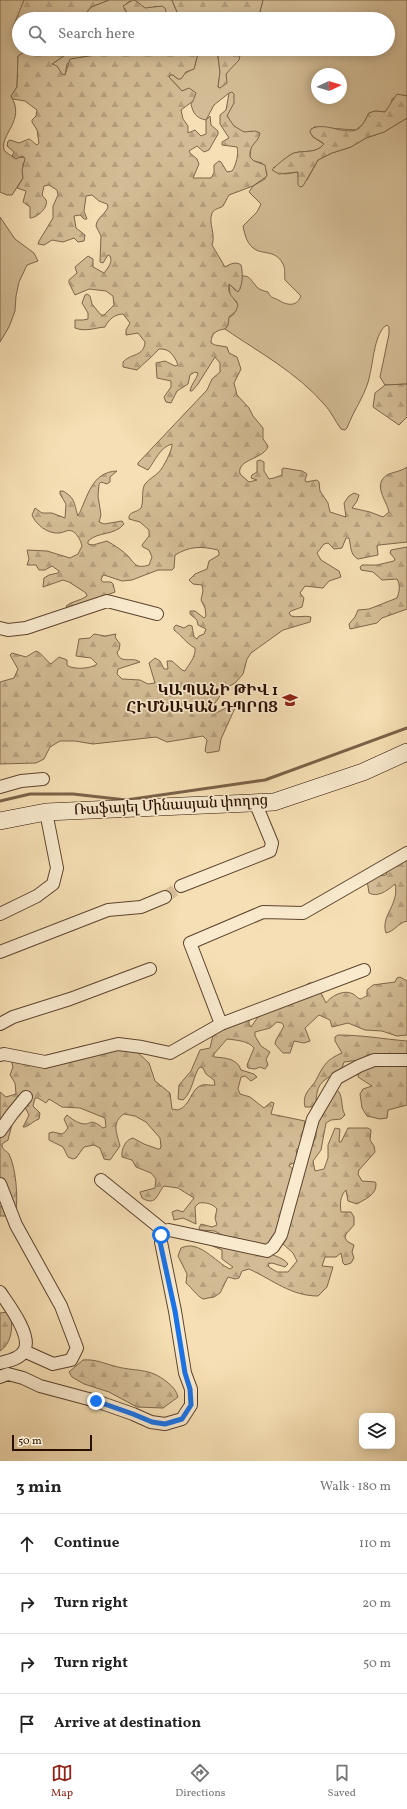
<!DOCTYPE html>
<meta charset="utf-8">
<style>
:root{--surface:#fff;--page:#f2f2f2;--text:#222;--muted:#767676;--line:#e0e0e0;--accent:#8f2418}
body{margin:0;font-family:Vollkorn,"Noto Serif Armenian",serif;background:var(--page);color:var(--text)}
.controls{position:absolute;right:12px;bottom:12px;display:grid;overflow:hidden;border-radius:8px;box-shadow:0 2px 10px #0003}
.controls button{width:36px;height:36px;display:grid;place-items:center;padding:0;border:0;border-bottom:1px solid var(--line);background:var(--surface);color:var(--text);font:20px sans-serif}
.compass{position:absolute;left:311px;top:68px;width:36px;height:36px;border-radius:50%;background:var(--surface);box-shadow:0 2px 10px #0003;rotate:86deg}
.scale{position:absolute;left:12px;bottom:10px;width:80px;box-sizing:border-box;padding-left:4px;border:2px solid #290f00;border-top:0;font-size:11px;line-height:14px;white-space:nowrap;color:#290f00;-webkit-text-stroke:3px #f9eace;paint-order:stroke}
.stop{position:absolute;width:12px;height:12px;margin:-9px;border:3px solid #1a73e8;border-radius:50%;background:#fff}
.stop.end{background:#1a73e8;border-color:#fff;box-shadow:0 1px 4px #0008}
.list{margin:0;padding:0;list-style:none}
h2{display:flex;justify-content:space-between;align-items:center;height:52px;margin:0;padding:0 16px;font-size:17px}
h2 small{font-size:13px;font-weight:400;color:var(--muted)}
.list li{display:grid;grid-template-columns:26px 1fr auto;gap:12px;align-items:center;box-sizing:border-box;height:60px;padding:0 16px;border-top:1px solid var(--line)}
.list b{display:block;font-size:15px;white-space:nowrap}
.list em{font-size:13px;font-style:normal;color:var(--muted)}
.icon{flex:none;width:22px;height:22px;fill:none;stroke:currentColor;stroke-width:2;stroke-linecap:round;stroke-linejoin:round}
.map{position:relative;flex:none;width:407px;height:1461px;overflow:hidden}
.search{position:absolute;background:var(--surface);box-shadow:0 2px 10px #0003;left:12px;right:12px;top:12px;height:44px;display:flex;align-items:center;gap:10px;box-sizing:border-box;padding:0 14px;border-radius:22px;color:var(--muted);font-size:15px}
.sheet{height:292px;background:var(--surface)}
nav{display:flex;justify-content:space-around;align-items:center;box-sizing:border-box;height:56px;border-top:1px solid var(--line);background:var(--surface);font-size:11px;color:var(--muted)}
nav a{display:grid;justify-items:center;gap:2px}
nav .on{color:var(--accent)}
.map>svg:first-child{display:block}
</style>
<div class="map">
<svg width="407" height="1461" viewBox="0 0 407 1461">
<defs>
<pattern id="forest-firs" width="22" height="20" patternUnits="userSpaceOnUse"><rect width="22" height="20" fill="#d3bc95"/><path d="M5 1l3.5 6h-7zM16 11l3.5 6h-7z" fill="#b5a07f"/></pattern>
</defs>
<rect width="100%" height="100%" fill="#f6dfb4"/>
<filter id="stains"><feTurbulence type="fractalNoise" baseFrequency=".005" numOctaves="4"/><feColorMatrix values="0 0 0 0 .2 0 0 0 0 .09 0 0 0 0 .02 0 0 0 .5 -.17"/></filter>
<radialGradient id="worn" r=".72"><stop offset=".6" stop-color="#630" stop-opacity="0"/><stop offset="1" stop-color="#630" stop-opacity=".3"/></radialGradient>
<path fill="#d3bc95" stroke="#7e664a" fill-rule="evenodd" d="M0,0H24L14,32L19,40V49H29L18,56L17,87L11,96C26,121 0,133 4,150C6,153 11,155 14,158L24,157L26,159L23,164V178L12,195H7L0,192Z
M109,0H172L180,19H168V17L156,6C142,13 144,4 133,0L127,3L124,9L128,14L125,19H81L91,7Z
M263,0H407V96L403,95L392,99L391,105L385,112L375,111L369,113L363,124L356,130L314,127L310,132L313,137L324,144C316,154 305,150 294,153C286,156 281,164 273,168L285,174L298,172V178L307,180L318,160L332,153L351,147L366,138L384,132L407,118V384L385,385L380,377L389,334V327L387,325C375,331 373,362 370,374C367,393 354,409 347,428L345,430L341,429C335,421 331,411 324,404C296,372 260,353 225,329L228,325L227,319L234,314L237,302L230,296L229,284L235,290L240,289L242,276C251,275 252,283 258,288C260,290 264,291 268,292C271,299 274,297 280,301C289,306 297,306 301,296L285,280C284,274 286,269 283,264C272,242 250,266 243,226L257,212L261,204L249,192L253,186L265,179L267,173L262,163L254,161L250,157L251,146L258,139L252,131L247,133C238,131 228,123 227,113L234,103L229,93L214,105L206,120C196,118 193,113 191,104L193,101L187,89L182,91L169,77L170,74L173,75L178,79C184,76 186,71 194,69L199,49H217L220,72L218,87L220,88C222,83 224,77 227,73C233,64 241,61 241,49H388V19H258ZM317,74H341V98H317Z
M74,49H103C92,59 77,54 67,64L65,75L61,74L52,64Z
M0,217L15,239L34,253L38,261L27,265L19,282L16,296L15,311L9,327L0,342Z"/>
<path fill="url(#forest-firs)" stroke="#7e664a" d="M24,0H109L91,7L81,19H19V40L13,27Z
M133,0L136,1L145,8L162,6L165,8L168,19H125L128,14L123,6Z
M172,0H263L258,19H180Z
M29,49H74L52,64L57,66L62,74L65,75L70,59L96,55L103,49H199L194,69L186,72L181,79H178L173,75H170L169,77L182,91L189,88L196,93L193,101L181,110L183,119L188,126V133L195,130L201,136L206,134V120L210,116L211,125L218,131V134L209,150L204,152L197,146L189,151L190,153L197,159L199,164L193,178H211L214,173V165L219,161L221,162L227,172L232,171C236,166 239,153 237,147L222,145V142L229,138L220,124V115L226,110L229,93L232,92L234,94V103L227,116L234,126L244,132L255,131L260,133C258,144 249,143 250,157L254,161L265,165L267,176L253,186L229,195C227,198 225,203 223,206C219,209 215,208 212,213C208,223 216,234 212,245L225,267C230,264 236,261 241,265C243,272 243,286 238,292L229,284C227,295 234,297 238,305L236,311L229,317L228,325L225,329C217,330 211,333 211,343L215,345L227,347L229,353L237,357L241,369L234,383L237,395L249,408L253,416L263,428V439L268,446C265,459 236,459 240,474L249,482L257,480L251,478L252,475L257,472V461L260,460L264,462V471L269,479L274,478L282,475V469L284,468L302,471L307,474L305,480L306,482L317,480L319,482L320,491L328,503L330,512L346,517L344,503L349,496L354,493L359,495L357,501L352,508L370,512L383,517L389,512C387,501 372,485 387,475C392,472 400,472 407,467V542L379,545L377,546L378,555L358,559C350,555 351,546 349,538H346L342,548L334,549L328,543L324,544L317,553L321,560L339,571L341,577L329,581L323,588L305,586L300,593L304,598L302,607L291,611L289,613L291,616C297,618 305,615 311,617L310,622L283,630L251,653L247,659L243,674L235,683L226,688L215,703L209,706V712L214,714L232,705H235V708L221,739L219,751L207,753L205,751L207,740L203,736L167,742L156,737L93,744L75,741H60L50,747L44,759L36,763L0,764V682L14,678L18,669L10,655L12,653L26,657L36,651C42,653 46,661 51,664L59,657L67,660V665C72,670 91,669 97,664L91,658L76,656L79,639L90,638L94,634L105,636L116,634L115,637L120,644L119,650L117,652C120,665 132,656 140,662L118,669L117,674L122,679L140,680L148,684L155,683L149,663L155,658L160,661L164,669H168L167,661H172L182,670L185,671C189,664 196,657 195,648C186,643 182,636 174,630V627L176,625L184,628L189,625L192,626L194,637L197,639L199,636L204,634L206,629L198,625L197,620L190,614V611H195L204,618L206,616L205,608L201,600L203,591L202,585L193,584L189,580L195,574L207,569L209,561L219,555V553L218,550C201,546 190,546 175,555L174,568L172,570H158L132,580L122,581L104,575L102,577L101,580L103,582H111L113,584L115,592L69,609L66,606C72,601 80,601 87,596L86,593L69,582L63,580L43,587L44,578L49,575L58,573L59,571L52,566L45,570H39L36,565H27L29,559L27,550L47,551L70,558L78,554L82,546C81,541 77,533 72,531C68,529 63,533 59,533C48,534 36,525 32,515L35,508L42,513H52L65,518L66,504L60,494V491H63C76,498 74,505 78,516C88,497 91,472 117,471L110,477V482L107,484L101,482L99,484L98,496L101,515L99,522L104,524L122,521L124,524C114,536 99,531 88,541V544L93,545L107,541C114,545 122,550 128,556C135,564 136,569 149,565L152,557L149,550L143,547L142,545L149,536V530L140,522L129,519C128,511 137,513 141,508C144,501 141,490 145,484C149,479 155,476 159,472C163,468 173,449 172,444C160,447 155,461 148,470L138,465V463L207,390L212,379L220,372V363L215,357L198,384L192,391H190C191,384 197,379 198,373L195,372L190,375L188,384L177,391L171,403L166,402L164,397L171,387V381L157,378L156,363L165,361L175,366L178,365C175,357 170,348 159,349C152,357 144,363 137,370L123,367V362C131,353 144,357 145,342L138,333L126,335V330L130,323L123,314C115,314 108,320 105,327C94,328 86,332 75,328V320H83L88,319V313L82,303L85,295L87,294L90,296L92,304L101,315H104L114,305L113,296L106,291L89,289L75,295L69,283V280L77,273L75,267L88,256L93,259V267L104,273C108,268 113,262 110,256L108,255L103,263L100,262L101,236L96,226C97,217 105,215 108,207L107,204L99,201L92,195L86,196L84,211L87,219H84L80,215L74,216L76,228L85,235L84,241L78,242L74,238L63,242L52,240L44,245L38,244L39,241L53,218V206L58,195L57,190L49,185L44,186L42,195C43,197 45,198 46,200C49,207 37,218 30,218V207L23,202L26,191L17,188L23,178L22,170L25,159L24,157L22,156L16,159L12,156L14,152L7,146L8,141L10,140L19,143C33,138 26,137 37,145L39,143L37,130L32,122V120L36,116L37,110L25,101L13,99L11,96L17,87L18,56Z
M217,49H241L239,60L226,74L227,83L220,88L218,87L220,72Z
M397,94L407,96V118L384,132L366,138L351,147L332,153L318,160L303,186L300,187L298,185V172L279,174L272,170C274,167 290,154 294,153C305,150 316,154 324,144C319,139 313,139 310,132L311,129C325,121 345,136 358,129C364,125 366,118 369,113L375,111L385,112Z
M407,384V417L399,425L373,407L375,393L385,385Z
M407,547V609L382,618L377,623L350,629L349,624L355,617L358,610L369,609L397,598C399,593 401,585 397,579L382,580L373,572L361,570L360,567L362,565H377L394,561L395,559L390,553L391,550Z
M407,851V921C398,923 395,931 386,933C380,916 400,904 395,884C388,890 378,898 369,893L367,880L377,876L386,875L388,870Z
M400,977L407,981V1035L397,1036L382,1031L365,1030L348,1023L332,1027L330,1020L319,1015L305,1028L310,1041L304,1043L294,1041L290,1053H283L275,1044L276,1040L284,1026L282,1023L277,1022L270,1028L255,1032V1036L261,1046L270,1052L266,1059L268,1065L265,1069L260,1067L255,1069L248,1068L247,1065L254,1048C249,1041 236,1040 227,1039L214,1054V1057C225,1058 237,1058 241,1070L254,1074L257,1077L251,1081L245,1076L241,1077L238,1089L240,1094L250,1097L264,1108L271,1102L274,1103L271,1114L305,1121L301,1145L296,1150L298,1159L296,1162L289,1165L294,1171L309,1150L316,1137V1118L328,1106L332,1092L336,1089C344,1094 340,1107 345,1115L341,1119L331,1120L326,1123L321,1150L313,1161L315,1171L324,1169L328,1158V1145L335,1128L340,1129L339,1142H341L348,1128H368L371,1130L370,1140L374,1146L375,1152L359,1170L358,1174L362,1181L375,1182L376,1183C377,1195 365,1199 357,1204L348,1201L346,1190C340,1196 340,1204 341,1212H351L354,1217V1225L346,1234L345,1238L348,1242L354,1245L352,1252L354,1258L351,1263L345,1265L343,1263L341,1253L336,1257H325L322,1266L333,1267L327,1287L318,1296C291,1296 273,1280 249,1269L242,1271L239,1278L235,1279L228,1277L220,1293L214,1297L203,1299C197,1296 192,1288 186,1283L187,1274L178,1256L181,1248C199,1239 215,1262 230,1269L233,1267L222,1259V1250L208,1244C225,1247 279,1250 288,1264L285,1267L272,1263L268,1264L269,1267L277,1272H288L297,1261L293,1253L283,1244L285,1232L273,1244L256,1246L225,1237L215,1231L200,1230L199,1228L201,1224L212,1227L217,1225L215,1218L217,1209C213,1204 206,1202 199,1203L195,1207L196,1224L183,1218L174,1220L172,1212L177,1210L183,1212L194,1198L178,1188L164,1186C157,1193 157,1207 142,1198L140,1192L155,1188L156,1179L151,1173L136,1167L132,1160L122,1157C121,1149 126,1139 133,1138L144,1144L158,1149H160L161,1146L160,1138L146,1122L135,1116L124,1114C111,1122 117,1134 120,1146L110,1160L104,1159L100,1148L94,1145L84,1147L76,1158L73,1159L68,1157L63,1147L49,1140V1133L53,1132L62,1134L65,1132L68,1128L64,1119L67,1115C70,1117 75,1122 80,1123C92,1127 88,1116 103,1128L106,1127L105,1118L80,1108L62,1107L49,1099L46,1103L38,1098H35L33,1106L40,1113L39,1119C33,1121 27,1128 23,1127L29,1115L24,1105L12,1124L8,1140L2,1144C2,1150 6,1150 9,1154C16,1168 18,1197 16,1212L7,1216H0V1206L3,1207L0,1188V1092L6,1097L16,1094L15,1083L10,1075L13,1067L11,1059H39L84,1046L136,1051L149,1063L155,1081L170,1093L172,1109L178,1110C191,1106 190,1089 202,1085C207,1084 211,1086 215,1085L214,1080L206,1074L203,1068L200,1067C194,1072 193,1092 183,1100L178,1099L179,1085L191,1071L200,1050L210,1048L213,1035L219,1029H226L228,1025L249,1016V1024L251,1027L270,1000L280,995L299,990L309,983H313L317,985L326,1003C331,996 344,989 353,994C356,995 357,999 361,999C361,999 366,996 367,996V990L373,985L395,982L397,978Z
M338,1035C362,1035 383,1039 407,1041V1105L388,1110L387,1118L380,1119L367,1116L362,1108L360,1094L363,1089L372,1086L358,1077C358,1068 373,1062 381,1057L344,1062L341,1071C331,1076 319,1080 317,1093C316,1097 317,1101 314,1105L311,1107H305C302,1095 309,1090 315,1082C323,1067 325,1060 342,1053L335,1041V1037Z
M7,1312L11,1317C13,1329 11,1344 0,1351V1313Z
M83,1360C95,1359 103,1363 114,1366C135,1372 149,1367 167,1382C173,1387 176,1390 178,1397L163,1408L137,1407L109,1392L84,1384L72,1377L69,1372Z"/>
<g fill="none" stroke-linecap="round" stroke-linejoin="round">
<path stroke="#7a6147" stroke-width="3" d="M0,801L30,794H73L126,800L265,780L407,728"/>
<path stroke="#d7c099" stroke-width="12" stroke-dasharray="12 6" stroke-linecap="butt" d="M165,897L181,886"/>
<defs>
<path id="street" d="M0,628L8,630L26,628L107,601L157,614
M0,787L21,781L43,779
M181,886L270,851L272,843L255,802
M0,914L37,896L53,884L57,868L46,812
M0,952L108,910L141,907L165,897
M0,1024L13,1017L70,999L150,969
M221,1024L190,943L263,912L303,913L407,853
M0,1055L4,1054L45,1062L118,1044L142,1047L170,1053L221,1024L364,970
M0,1131L12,1114L26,1097
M101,1180L164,1231
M0,1184L16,1225L61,1306L77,1348L71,1360L53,1364L24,1351
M0,1292C8,1304 33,1336 24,1351C20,1359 8,1361 0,1363
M0,1377L8,1374L23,1378L40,1386L96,1401L133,1414L151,1422L165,1424L182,1419L191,1405V1389L185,1373L175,1311L161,1242V1235L164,1231L169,1230L267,1251L273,1247L281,1235L313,1119L337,1078L359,1066L374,1060H407"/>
<path id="secondary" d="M0,821L46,812L274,802L363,772L407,752"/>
</defs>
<use href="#street" stroke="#5c432d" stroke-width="14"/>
<use href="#secondary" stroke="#290f00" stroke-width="18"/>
<use href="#street" stroke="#f9eace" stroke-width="12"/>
<use href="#secondary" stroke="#f9eace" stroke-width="17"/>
</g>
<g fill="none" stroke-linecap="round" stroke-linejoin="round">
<path stroke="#1a73e8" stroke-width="5" d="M96,1401L133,1414L152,1422L165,1424L182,1419L191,1405L190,1389L185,1373L175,1311L160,1242L161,1235"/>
</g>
<defs>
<symbol id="school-bare" viewBox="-9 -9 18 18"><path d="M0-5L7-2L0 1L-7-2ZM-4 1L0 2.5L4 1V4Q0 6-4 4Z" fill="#8f2418" stroke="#f9eace" stroke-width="2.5" paint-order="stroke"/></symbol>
</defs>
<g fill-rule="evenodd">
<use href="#school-bare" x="279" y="689" width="22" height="22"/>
</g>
<g text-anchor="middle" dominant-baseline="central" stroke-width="3.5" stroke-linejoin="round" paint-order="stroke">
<g font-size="15" font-weight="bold" fill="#290f00" stroke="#f9eace" text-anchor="end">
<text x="278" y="691">ԿԱՊԱՆԻ ԹԻՎ 1<tspan x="278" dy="17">ՀԻՄՆԱԿԱՆ ԴՊՐՈՑ</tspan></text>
</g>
<g font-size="15" fill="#290f00" stroke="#f9eace">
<text transform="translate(171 806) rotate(-3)">Ռաֆայել Մինասյան փողոց</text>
</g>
</g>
<rect width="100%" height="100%" filter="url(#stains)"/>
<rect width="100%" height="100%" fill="url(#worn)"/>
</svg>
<div class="controls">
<button><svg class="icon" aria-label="layers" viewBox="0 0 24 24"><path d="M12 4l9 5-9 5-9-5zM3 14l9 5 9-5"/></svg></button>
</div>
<svg class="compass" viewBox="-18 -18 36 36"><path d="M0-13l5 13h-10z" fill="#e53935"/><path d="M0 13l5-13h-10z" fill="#767676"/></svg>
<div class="scale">50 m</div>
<div class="stop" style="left:161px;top:1235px"></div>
<div class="stop end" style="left:96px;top:1401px"></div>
<div class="search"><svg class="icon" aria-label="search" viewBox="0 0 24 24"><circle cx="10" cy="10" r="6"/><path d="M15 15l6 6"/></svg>Search here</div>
</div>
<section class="sheet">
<h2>3 min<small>Walk · 180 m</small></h2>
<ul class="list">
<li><svg class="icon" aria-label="ahead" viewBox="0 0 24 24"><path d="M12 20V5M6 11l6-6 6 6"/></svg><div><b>Continue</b></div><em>110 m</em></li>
<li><svg class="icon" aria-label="right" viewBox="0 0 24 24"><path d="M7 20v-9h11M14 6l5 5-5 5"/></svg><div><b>Turn right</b></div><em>20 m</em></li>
<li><svg class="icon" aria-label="right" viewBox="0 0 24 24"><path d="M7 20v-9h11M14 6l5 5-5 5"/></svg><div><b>Turn right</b></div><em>50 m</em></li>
<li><svg class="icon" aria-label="arrive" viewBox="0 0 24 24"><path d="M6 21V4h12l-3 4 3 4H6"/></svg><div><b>Arrive at destination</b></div></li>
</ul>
</section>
<nav>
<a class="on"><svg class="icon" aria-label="map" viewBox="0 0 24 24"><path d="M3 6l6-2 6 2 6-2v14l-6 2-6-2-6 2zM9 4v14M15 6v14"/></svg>Map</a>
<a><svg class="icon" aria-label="directions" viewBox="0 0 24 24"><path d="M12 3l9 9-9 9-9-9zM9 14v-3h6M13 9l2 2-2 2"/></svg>Directions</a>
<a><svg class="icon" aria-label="saved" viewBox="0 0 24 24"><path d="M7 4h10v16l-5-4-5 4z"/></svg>Saved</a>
</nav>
